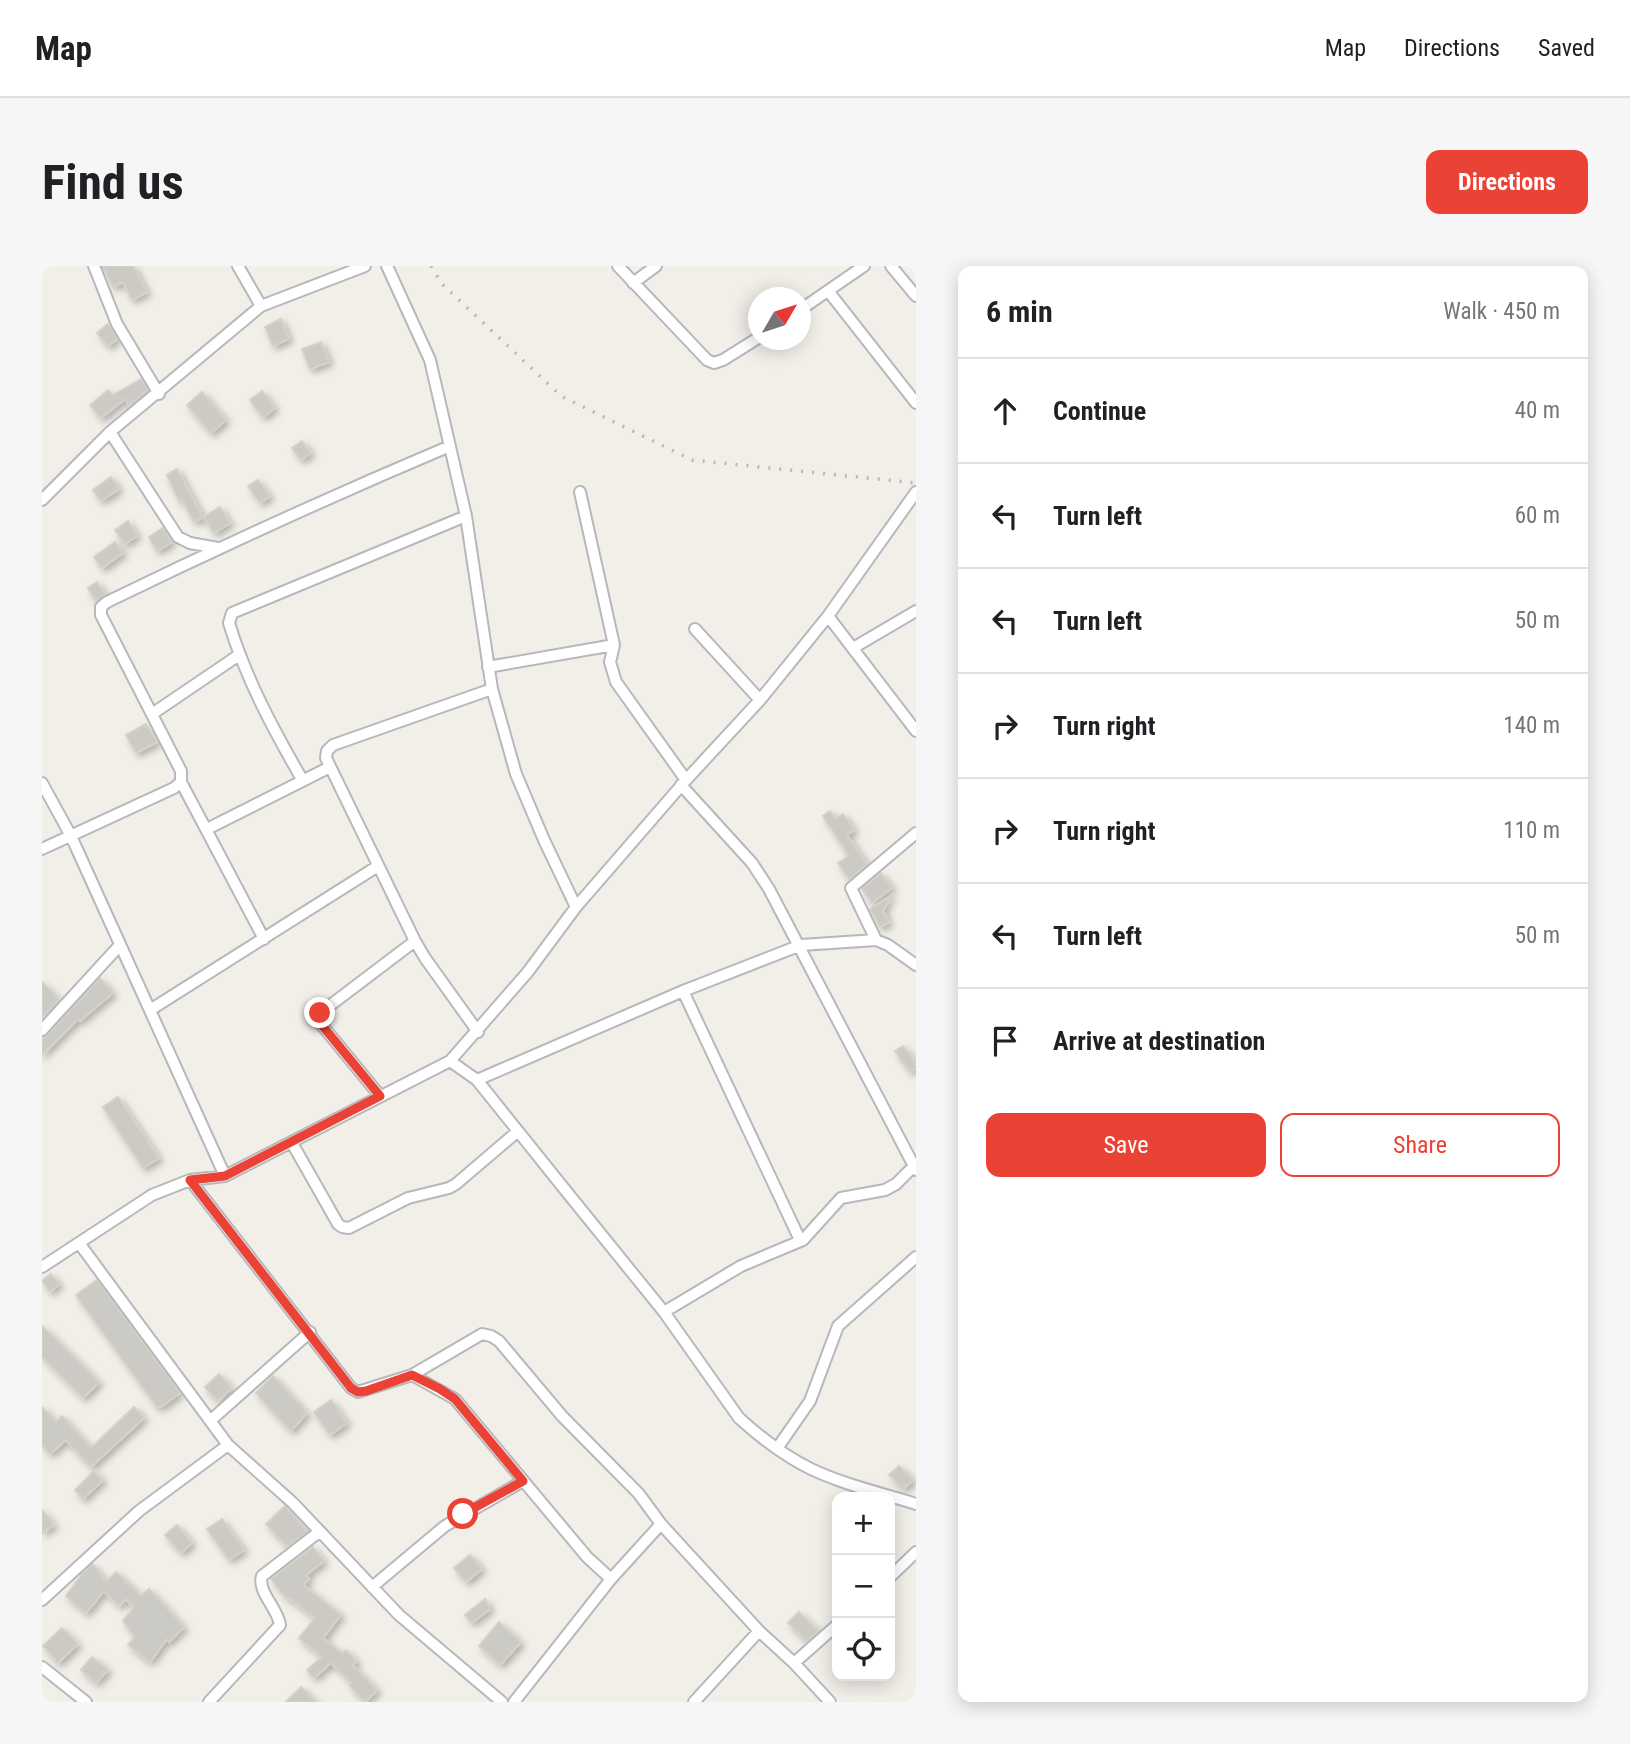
<!DOCTYPE html>
<meta charset="utf-8">
<style>
:root{--surface:#fff;--page:#f6f6f6;--text:#202124;--muted:#757577;--line:#e0e0e0;--accent:#ea4335}
body{margin:0;font-family:"Roboto Condensed",sans-serif;background:var(--page);color:var(--text)}
.controls{position:absolute;right:21px;bottom:21px;display:grid;overflow:hidden;border-radius:14px;box-shadow:0 4px 18px #0003}
.controls button{width:63px;height:63px;display:grid;place-items:center;padding:0;border:0;border-bottom:2px solid var(--line);background:var(--surface);color:var(--text);font:35px sans-serif}
.compass{position:absolute;left:706px;top:21px;width:63px;height:63px;border-radius:50%;background:var(--surface);box-shadow:0 4px 18px #0003;rotate:51deg}
.stop{position:absolute;width:21px;height:21px;margin:-16px;border:5px solid #ea4335;border-radius:50%;background:#fff}
.stop.end{background:#ea4335;border-color:#fff;box-shadow:0 2px 7px #0008}
.list{margin:0;padding:0;list-style:none}
h2{display:flex;justify-content:space-between;align-items:center;height:91px;margin:0;padding:0 28px;font-size:30px}
h2 small{font-size:23px;font-weight:400;color:var(--muted)}
.list li{display:grid;grid-template-columns:46px 1fr auto;gap:21px;align-items:center;box-sizing:border-box;height:105px;padding:0 28px;border-top:2px solid var(--line)}
.list b{display:block;font-size:26px;white-space:nowrap}
.list em{font-size:23px;font-style:normal;color:var(--muted)}
.actions{display:flex;gap:14px;padding:21px 28px}
.actions a{flex:1;padding:16px 0;border:2px solid var(--accent);border-radius:14px;text-align:center;font-size:24px;color:var(--accent)}
.actions .main{background:var(--accent);color:#fff}
.icon{flex:none;width:38px;height:38px;fill:none;stroke:currentColor;stroke-width:2;stroke-linecap:round;stroke-linejoin:round}
.map{position:relative;flex:none;width:874px;height:1436px;overflow:hidden;border-radius:14px}
header{display:flex;align-items:center;gap:42px;box-sizing:border-box;height:98px;padding:0 35px;background:var(--surface);border-bottom:2px solid var(--line)}
header strong{font-size:33px}
nav{display:flex;gap:38px;margin-inline-start:auto;font-size:24px}
.intro{display:flex;align-items:center;justify-content:space-between;box-sizing:border-box;height:168px;padding:0 42px}
h1{margin:0;font-size:49px}
.button{padding:18px 32px;border-radius:14px;background:var(--accent);color:#fff;font-size:24px;font-weight:700}
main{display:flex;gap:42px;padding:0 42px}
aside{flex:1;background:var(--surface);border-radius:14px;box-shadow:0 4px 18px #0003}
.map>svg:first-child{display:block}
</style>
<header>
<strong>Map</strong>
<nav><a>Map</a><a>Directions</a><a>Saved</a></nav>
</header>
<div class="intro"><h1>Find us</h1><a class="button">Directions</a></div>
<main>
<div class="map">
<svg width="874" height="1436" viewBox="0 0 874 1436">
<defs>
<filter id="shadow"><feDropShadow dx="3.5" dy="3.5" stdDeviation="3.5" flood-color="#0004"/></filter>
</defs>
<rect width="100%" height="100%" fill="#f1efe8"/>
<path fill="#cccac5" stroke="#d6d1c6" stroke-width="2" filter="url(#shadow)" d="M60,0H91L105,26L90,34L81,16L71,21Z
M239,53L247,73L231,80L223,61Z
M66,58L75,73L66,80L55,67Z
M279,76L287,96L268,103L260,83Z
M99,113L106,124L87,139L83,133L59,152L48,139L66,124L71,129Z
M220,125L233,142L221,151L208,134Z
M160,126L184,154L169,167L145,139Z
M260,175L269,187L259,194L250,182Z
M135,203L161,251L152,256L140,233L137,235L125,209Z
M69,211L77,223L59,235L51,224Z
M216,214L228,230L218,237L206,220Z
M178,241L188,257L172,267L162,251Z
M86,255L95,270L83,278L73,264Z
M121,262L130,276L115,285L107,271Z
M73,276L81,287L60,302L52,291Z
M55,316L63,328L54,335L46,322Z
M104,458L115,476L94,487L84,469Z
M788,545L793,553L801,548L812,564L805,569L825,598L807,613L796,597L807,590L781,550Z
M839,607L850,622L830,637L820,623Z
M849,630L841,645L847,656L838,661L828,643Z
M58,712L71,727L38,755L36,753L0,789V772L6,769Z
M0,716L17,733L0,752Z
M861,780L874,797V802L868,806L853,785Z
M76,831L117,892L101,902L61,841Z
M9,1008L17,1018L8,1026L0,1015Z
M55,1014L138,1127L119,1141H115L34,1029Z
M0,1060L57,1116L41,1132L0,1091Z
M177,1108L190,1122L176,1135L163,1121Z
M231,1110L265,1147L249,1165L214,1127Z
M289,1134L305,1157L288,1169L272,1146Z
M0,1141L14,1156L20,1150L49,1182L92,1141L102,1152L49,1201L24,1174L8,1188L0,1179Z
M857,1200L871,1214L861,1223L847,1209Z
M52,1205L61,1214L41,1233L33,1224Z
M243,1240L264,1263L261,1269L245,1280L224,1258Z
M0,1244L12,1259L0,1267Z
M180,1253L202,1284L187,1294L165,1263Z
M135,1259L150,1277L139,1287L123,1269Z
M271,1281L282,1295L264,1309L267,1313L261,1319L299,1349L281,1372L300,1388L304,1384L315,1395L310,1399L335,1424L323,1436L307,1419L310,1417L289,1397L272,1412L265,1404L280,1391L257,1372L273,1352L247,1332L245,1333L229,1313Z
M428,1289L440,1303L424,1316L412,1302Z
M51,1298L64,1316L74,1306L99,1330L107,1323L142,1361L127,1376L125,1373L108,1396L86,1379L93,1371L81,1355L92,1341L84,1333L77,1340L62,1325L44,1347L24,1330L40,1308Z
M443,1333L448,1343L430,1357L423,1349Z
M757,1346L776,1365L765,1375L746,1357Z
M457,1356L479,1376L458,1399L437,1380Z
M20,1362L36,1378L16,1397L1,1380Z
M50,1391L66,1404L54,1417L39,1404Z
M259,1421L274,1436H244Z"/>
<g fill="none" stroke-linecap="round" stroke-linejoin="round">
<defs>
<path id="street" d="M52,0L75,58L117,128
M196,0L219,40
M345,0L388,94L424,250L450,423L474,508L502,574L534,641
M576,0L665,94L672,97L681,94L716,72
M849,0L874,30
M591,17L614,0
M787,26L874,137
M758,44L822,0
M68,166L136,271L148,277L176,282
M0,234L68,166L219,40L323,0
M786,350L874,465
M653,363L718,434
M572,379L568,396L574,416L644,514
M811,382L874,345
M446,401L572,379L538,226
M110,448L197,389
M261,515C231,463 204,413 187,357L190,347L424,250
M0,517L29,570L183,910
M639,519L710,597L727,623L874,904
M165,563L288,501
M0,583L132,522L139,516
M222,673L139,516V505L59,349V341L65,336C178,281 292,229 408,180
M834,674L809,622L874,567
M641,725L758,974
M108,744L336,600
M0,764L78,679
M436,766L383,692L373,675L284,492L285,485L291,479L450,423
M408,795L435,814L524,925L622,1046L697,1152C718,1171 744,1191 769,1203C803,1219 839,1227 874,1238
M435,814L641,725L759,679L834,674L846,679L874,699
M338,830L279,758L276,752L278,747L373,675
M250,877L296,958L300,961L307,962L366,932L407,922L414,918L476,865
M148,914L309,1122L316,1126L370,1109L440,1068L449,1070L457,1075L520,1150L597,1228L619,1258L717,1365L752,1397L788,1436
M37,977L186,1179L251,1237L357,1349L460,1436
M0,1001L110,929L148,914L183,910L408,795L485,707L534,641L644,514L718,434L786,350L874,226
M622,1046L699,1000L761,974L799,932L843,924L854,918L871,901
M370,1109L413,1133L545,1291L569,1313
M168,1155L268,1066
M736,1181L768,1135L796,1060L874,991
M848,1311L874,1286
M330,1321L403,1260L481,1215
M0,1334L97,1245L186,1179
M752,1397L795,1359
M0,1401L44,1436
M167,1436L238,1359C236,1342 215,1326 220,1310L277,1266
M472,1436L569,1313L619,1258
M652,1436L717,1365"/>
</defs>
<use href="#street" stroke="#b5b8bc" stroke-width="14"/>
<use href="#street" stroke="#fff" stroke-width="10"/>
<path stroke="#b6b7b8" stroke-width="3.5" stroke-dasharray="2 9" stroke-linecap="butt" d="M389,0L400,18L519,130L650,194L874,217"/>
</g>
<g fill="none" stroke-linecap="round" stroke-linejoin="round">
<path stroke="#ea4335" stroke-width="9" d="M278,747L276,752L279,758L338,830L183,910L148,914L309,1122L316,1126L324,1125L370,1109L398,1123L413,1133L481,1215L421,1248"/>
</g>
</svg>
<div class="controls">
<button>+</button>
<button>−</button>
<button><svg class="icon" aria-label="locate" viewBox="0 0 24 24"><circle cx="12" cy="12" r="6"/><path d="M12 2v4M12 18v4M2 12h4M18 12h4"/></svg></button>
</div>
<svg class="compass" viewBox="-18 -18 36 36"><path d="M0-13l5 13h-10z" fill="#e53935"/><path d="M0 13l5-13h-10z" fill="#757577"/></svg>
<div class="stop" style="left:421px;top:1248px"></div>
<div class="stop end" style="left:278px;top:747px"></div>
</div>
<aside>
<h2>6 min<small>Walk · 450 m</small></h2>
<ul class="list">
<li><svg class="icon" aria-label="ahead" viewBox="0 0 24 24"><path d="M12 20V5M6 11l6-6 6 6"/></svg><div><b>Continue</b></div><em>40 m</em></li>
<li><svg class="icon" aria-label="left" viewBox="0 0 24 24"><path d="M17 20v-9H6M10 6l-5 5 5 5"/></svg><div><b>Turn left</b></div><em>60 m</em></li>
<li><svg class="icon" aria-label="left" viewBox="0 0 24 24"><path d="M17 20v-9H6M10 6l-5 5 5 5"/></svg><div><b>Turn left</b></div><em>50 m</em></li>
<li><svg class="icon" aria-label="right" viewBox="0 0 24 24"><path d="M7 20v-9h11M14 6l5 5-5 5"/></svg><div><b>Turn right</b></div><em>140 m</em></li>
<li><svg class="icon" aria-label="right" viewBox="0 0 24 24"><path d="M7 20v-9h11M14 6l5 5-5 5"/></svg><div><b>Turn right</b></div><em>110 m</em></li>
<li><svg class="icon" aria-label="left" viewBox="0 0 24 24"><path d="M17 20v-9H6M10 6l-5 5 5 5"/></svg><div><b>Turn left</b></div><em>50 m</em></li>
<li><svg class="icon" aria-label="arrive" viewBox="0 0 24 24"><path d="M6 21V4h12l-3 4 3 4H6"/></svg><div><b>Arrive at destination</b></div></li>
</ul>
<div class="actions"><a class="main">Save</a><a>Share</a></div>
</aside>
</main>
